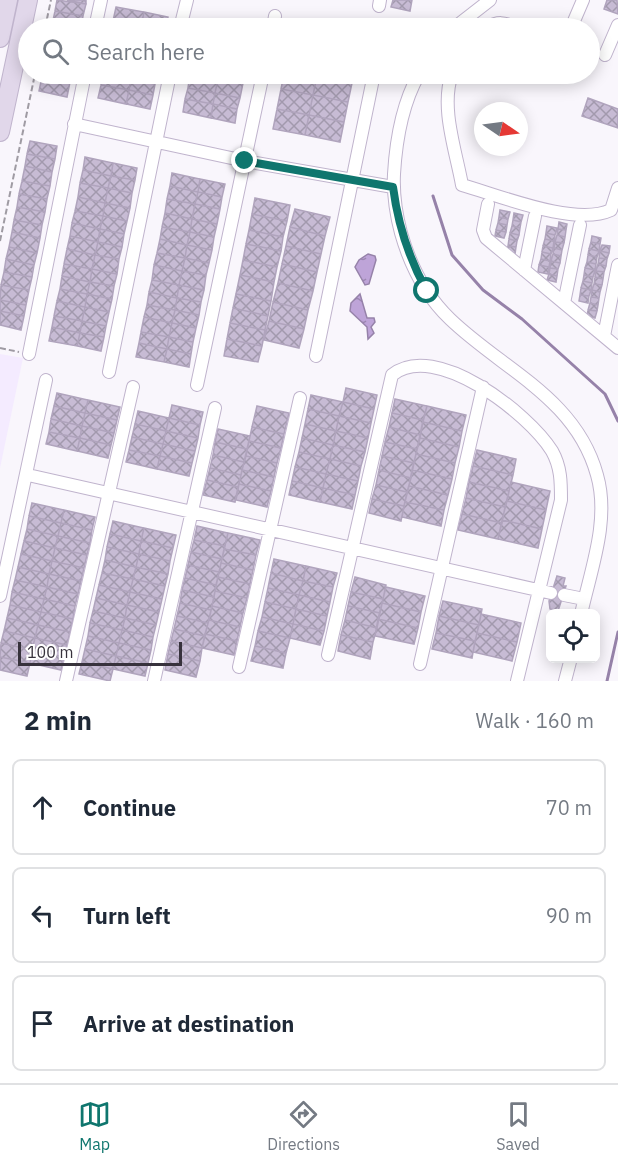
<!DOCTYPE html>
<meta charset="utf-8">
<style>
:root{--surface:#fff;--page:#f6f6f7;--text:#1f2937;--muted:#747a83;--line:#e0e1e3;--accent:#0f766e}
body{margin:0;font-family:"IBM Plex Sans",sans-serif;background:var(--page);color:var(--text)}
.controls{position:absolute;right:18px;bottom:18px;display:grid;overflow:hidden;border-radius:9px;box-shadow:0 3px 15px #0003}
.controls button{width:54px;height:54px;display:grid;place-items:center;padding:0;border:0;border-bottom:2px solid var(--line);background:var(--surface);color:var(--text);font:30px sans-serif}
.compass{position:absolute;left:474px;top:102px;width:54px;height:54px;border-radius:50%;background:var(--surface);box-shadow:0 3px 15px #0003;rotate:103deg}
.scale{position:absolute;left:18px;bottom:15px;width:164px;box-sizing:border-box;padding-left:6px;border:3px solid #37323c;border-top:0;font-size:16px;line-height:21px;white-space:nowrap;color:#37323c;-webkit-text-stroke:4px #fff;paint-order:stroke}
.stop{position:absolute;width:18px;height:18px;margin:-14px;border:4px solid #0f766e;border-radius:50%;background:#fff}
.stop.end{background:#0f766e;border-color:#fff;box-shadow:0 2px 6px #0008}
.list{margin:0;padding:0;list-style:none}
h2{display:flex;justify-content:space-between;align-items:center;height:78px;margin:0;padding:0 24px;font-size:26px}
h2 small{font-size:20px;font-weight:400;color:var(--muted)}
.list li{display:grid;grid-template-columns:39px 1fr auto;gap:18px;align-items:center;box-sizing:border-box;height:96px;margin:0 12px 12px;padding:0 12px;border:2px solid var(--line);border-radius:9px}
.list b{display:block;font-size:22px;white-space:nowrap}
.list em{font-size:20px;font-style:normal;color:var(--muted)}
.icon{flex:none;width:33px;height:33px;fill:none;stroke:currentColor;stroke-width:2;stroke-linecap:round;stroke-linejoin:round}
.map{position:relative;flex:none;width:618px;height:681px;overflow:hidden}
.search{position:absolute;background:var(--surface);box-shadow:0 3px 15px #0003;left:18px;right:18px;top:18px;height:66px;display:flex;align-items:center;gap:15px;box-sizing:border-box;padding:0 21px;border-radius:33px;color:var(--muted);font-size:22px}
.sheet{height:402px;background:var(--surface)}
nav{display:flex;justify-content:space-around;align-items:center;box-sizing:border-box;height:84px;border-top:2px solid var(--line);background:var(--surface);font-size:16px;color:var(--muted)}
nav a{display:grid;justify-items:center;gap:3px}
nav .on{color:var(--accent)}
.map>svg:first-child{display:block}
</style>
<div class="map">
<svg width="618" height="681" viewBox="0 0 618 681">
<defs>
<pattern id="water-ripples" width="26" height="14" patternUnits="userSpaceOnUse" patternTransform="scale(1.5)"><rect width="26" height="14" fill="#bea4d8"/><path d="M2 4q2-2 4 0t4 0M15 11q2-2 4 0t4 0" fill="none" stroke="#9b86b0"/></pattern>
<pattern id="building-cross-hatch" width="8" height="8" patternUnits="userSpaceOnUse" patternTransform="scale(1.5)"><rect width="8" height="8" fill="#c7bbd4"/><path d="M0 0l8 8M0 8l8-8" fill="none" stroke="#a299ad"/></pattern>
</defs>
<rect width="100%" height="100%" fill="#f9f6fc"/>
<path fill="#f4ebff" d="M0,354L23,358L0,468Z"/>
<path fill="url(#water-ripples)" stroke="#9682a9" stroke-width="1.5" d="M368,254L375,256L376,260L369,284L365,285L355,267L359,260Z
M360,294L367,318H374L375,322L371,327L374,333L368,339L367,327L350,311L351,303Z"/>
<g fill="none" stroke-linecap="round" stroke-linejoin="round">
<path stroke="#9682a9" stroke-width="3" d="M433,196L452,255L483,290L522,319L605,394L618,421
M607,681L618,632"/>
</g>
<path fill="url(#building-cross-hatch)" stroke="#b0a4bd" stroke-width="1.5" d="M57,0L86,4L83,16L55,11Z
M67,0H86V4Z
M393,0H412L410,11L391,7Z
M607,0H617L618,14L604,9Z
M116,7L144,12L141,27L113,21Z
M55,11L83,16L81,28L52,25Z
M144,12L168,17L166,28L141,27Z
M113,21L141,27V28H112Z
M201,21L229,26L228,28H199Z
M43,74H72L70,82L42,77Z
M103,74H132L131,79Z
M103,74L131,79L129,90L101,85Z
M132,74H157L155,84L131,79Z
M190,74L218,79L215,93L188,88Z
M193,74H219L218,79Z
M219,74H244L243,83L218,79Z
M284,74L317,76L313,95L281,89Z
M317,74H354L352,83L317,76Z
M317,76L352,83L348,102L313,95Z
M42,77L70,82L67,97L39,91Z
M131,79L155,84L153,95L129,90Z
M218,79L243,83L240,98L215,93Z
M101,85L129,90L126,104L98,98Z
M188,88L215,93L213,104L185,99Z
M281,89L313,95L309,115L277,109Z
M129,90L153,95L150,109L126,104Z
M215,93L240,98L237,109L213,104Z
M313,95L348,102L344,122L309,115Z
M588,98L618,109V128L582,116Z
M185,99L213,104L211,118L183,112Z
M213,104L237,109L235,123L211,118Z
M277,109L309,115L305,135L273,129Z
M309,115L344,122L340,142L305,135Z
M30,141L57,146L55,159L27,154Z
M27,154L55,159L52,172L25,166Z
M85,157L113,163L111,176L83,170Z
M113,163L137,168L135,180L111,176Z
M25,166L52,172L50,186L22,181Z
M83,170L111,176L108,188L80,183Z
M172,173L200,179L198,192L170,186Z
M111,176L135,180L132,193L108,188Z
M200,179L225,184L222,197L198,192Z
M22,181L50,186L47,199L19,194Z
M80,183L108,188L105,203L78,197Z
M170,186L198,192L195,204L167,199Z
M108,188L132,193L130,208L105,203Z
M198,192L222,197L220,209L195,204Z
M19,194L47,199L45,212L17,207Z
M78,197L105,203L103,216L75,211Z
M255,198L290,205L287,221L252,214Z
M167,199L195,204L192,219L165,213Z
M105,203L130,208L127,221L103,216Z
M195,204L220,209L217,224L192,219Z
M17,207L45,212L42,225L14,220Z
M295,209L330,217L325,236L290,227Z
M500,210L510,212L508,219L499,217Z
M75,211L103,216L100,229L72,223Z
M165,213L192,219L190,232L162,227Z
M514,213L523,215L521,222L513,220Z
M252,214L287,221L283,237L249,230Z
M103,216L127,221L124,234L100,229Z
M499,217L508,219L507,225L498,223Z
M192,219L217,224L214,237L190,232Z
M14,220L42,225L40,238L12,232Z
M513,220L521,222L520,228L512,226Z
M559,222L567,224L566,230L558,229Z
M72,223L100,229L98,242L70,236Z
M498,223L507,225L506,232L496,230Z
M512,226L520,228L519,235L510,233Z
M547,226L557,228L555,235L546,233Z
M162,227L190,232L187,245L160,239Z
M290,227L325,236L321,254L286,246Z
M100,229L124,234L122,247L98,242Z
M558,229L566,230L565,237L557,235Z
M249,230L283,237L281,251L246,244Z
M496,230L506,232L504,238L495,236Z
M12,232L40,238L37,253L9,247Z
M190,232L214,237L212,250L187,245Z
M510,233L519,235L517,241L509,239Z
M546,233L555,235L554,241L545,239Z
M557,235L565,237L564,243L555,242Z
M70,236L98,242L95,255L67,249Z
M592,236L601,238L600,244L591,242Z
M160,239L187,245L185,258L157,253Z
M509,239L517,241L516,247L508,246Z
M545,239L554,241L553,248L543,246Z
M98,242L122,247L119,259L95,255Z
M555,242L564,243L562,250L554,248Z
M591,242L600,244L599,251L589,249Z
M246,244L281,251L277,267L243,260Z
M187,245L212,250L209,263L185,258Z
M602,245L610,246L609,253L600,251Z
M286,246L321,254L317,272L282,264Z
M508,246L516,247L515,254L506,252Z
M543,246L553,248L551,254L542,252Z
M9,247L37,253L34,265L6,259Z
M554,248L562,250L561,256L553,254Z
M67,249L95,255L92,269L64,264Z
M589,249L599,251L597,257L588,255Z
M600,251L609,253L607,259L599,258Z
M542,252L551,254L550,261L541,259Z
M157,253L185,258L182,271L154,265Z
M553,254L561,256L560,263L551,261Z
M95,255L119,259L117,274L92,269Z
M588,255L597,257L596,264L587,262Z
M185,258L209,263L206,275L182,271Z
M599,258L607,259L606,266L598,264Z
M6,259L34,265L32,277L4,272Z
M541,259L550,261L549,267L539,265Z
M243,260L277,267L274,282L240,275Z
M551,261L560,263L558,269L550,268Z
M587,262L596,264L595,270L585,268Z
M64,264L92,269L90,282L62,276Z
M282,264L317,272L313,291L278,283Z
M598,264L606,266L604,272L596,271Z
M154,265L182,271L179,285L152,280Z
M539,265L549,267L548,274L538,272Z
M550,268L558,269L557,276L549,274Z
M585,268L595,270L593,277L584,275Z
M92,269L117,274L114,286L90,282Z
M182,271L206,275L204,290L179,285Z
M596,271L604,272L603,279L595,277Z
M4,272L32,277L29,290L1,285Z
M549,274L557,276L556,282L547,280Z
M240,275L274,282L271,301L236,294Z
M584,275L593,277L592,283L583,281Z
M62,276L90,282L87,294L60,289Z
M595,277L603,279L602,285L594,284Z
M152,280L179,285L177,298L149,292Z
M583,281L592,283L591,290L581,288Z
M90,282L114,286L112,299L87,294Z
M278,283L313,291L308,310L273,302Z
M594,284L602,285L600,292L592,290Z
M1,285L29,290L26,305L0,300Z
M179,285L204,290L201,302L177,298Z
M581,288L591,290L589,296L580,295Z
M60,289L87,294L85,307L57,301Z
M592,290L600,292L599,298L591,297Z
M149,292L177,298L175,310L147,305Z
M87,294L112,299L109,312L85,307Z
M236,294L271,301L268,316L233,308Z
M580,295L589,296L588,303L579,301Z
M591,297L599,298L598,305L590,303Z
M177,298L201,302L199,315L175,310Z
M0,300L26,305L24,316L0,311Z
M57,301L85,307L82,321L54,316Z
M273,302L308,310L304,329L269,321Z
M590,303L598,305L597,311L588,310Z
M147,305L175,310L172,323L144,317Z
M85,307L109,312L106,326L82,321Z
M233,308L268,316L265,330L230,323Z
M175,310L199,315L196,328L172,323Z
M588,310L597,311L595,318L587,316Z
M0,311L24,316L21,330L0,325Z
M54,316L82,321L80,333L52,327Z
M144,317L172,323L169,337L141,332Z
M82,321L106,326L104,337L80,333Z
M269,321L304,329L299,348L264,340Z
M172,323L196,328L193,342L169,337Z
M230,323L265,330L262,346L227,339Z
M52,327L80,333L77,346L49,341Z
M141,332L169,337L167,349L139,343Z
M80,333L104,337L101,351L77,346Z
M169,337L193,342L191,354L167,349Z
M227,339L262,346L258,362L224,356Z
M139,343L167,349L164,362L136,357Z
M167,349L191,354L189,367L164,362Z
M346,388L377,395L374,409L343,402Z
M57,393L88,400L85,413L54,406Z
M311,395L343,402L339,416L308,409Z
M395,399L427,406L423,420L392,413Z
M88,400L120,407L117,420L85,413Z
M343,402L374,409L371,423L339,416Z
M172,405L203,412L200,425L169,418Z
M54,406L85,413L82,426L51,419Z
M257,406L289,413L284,434L252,427Z
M427,406L466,415L462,431L423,422Z
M308,409L339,416L336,431L305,424Z
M138,411L169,418L166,431L135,424Z
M85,413L117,420L114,433L82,426Z
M392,413L423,420L420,435L389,427Z
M339,416L371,423L368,438L336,431Z
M169,418L200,425L198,438L166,431Z
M51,419L82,426L80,438L49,432Z
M423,422L462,431L459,447L420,438Z
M135,424L166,431L163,444L132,437Z
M305,424L336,431L333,445L302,438Z
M82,426L114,433L111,445L80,438Z
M252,427L284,434L281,448L249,441Z
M389,427L420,435L417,449L385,442Z
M218,429L250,436L247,449L215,442Z
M166,431L198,438L195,451L163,444Z
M336,431L368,438L365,452L333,445Z
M49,432L80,438L77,451L46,444Z
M132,437L163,444L160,456L129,450Z
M80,438L111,445L108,458L77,451Z
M302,438L333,445L330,459L299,452Z
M420,438L459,447L455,463L416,454Z
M249,441L281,448L277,463L246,456Z
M215,442L247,449L244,462L213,455Z
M385,442L417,449L414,463L382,456Z
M163,444L195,451L192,463L160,456Z
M333,445L365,452L361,466L330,459Z
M129,450L160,456L157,469L126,462Z
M477,450L516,459L513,475L473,466Z
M299,452L330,459L326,474L295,467Z
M416,454L455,463L452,479L412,470Z
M213,455L244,462L241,475L210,468Z
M160,456L192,463L189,476L157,469Z
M246,456L277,463L274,477L242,470Z
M382,456L414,463L411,478L379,470Z
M330,459L361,466L358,481L326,474Z
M473,466L513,475L509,491L469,482Z
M295,467L326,474L323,488L292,481Z
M210,468L241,475L238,487L207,480Z
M242,470L274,477L271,491L239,484Z
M379,470L411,478L407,492L376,485Z
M412,470L452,479L448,495L409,486Z
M326,474L358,481L355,495L323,488Z
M207,480L238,487L235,502L203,495Z
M292,481L323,488L320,502L289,495Z
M469,482L509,491L505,507L466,498Z
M511,482L550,491L546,510L507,501Z
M239,484L271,491L267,507L236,500Z
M376,485L407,492L404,506L372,499Z
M409,486L448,495L444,510L405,502Z
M323,488L355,495L352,509L320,502Z
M466,498L505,507L502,523L462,514Z
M372,499L404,506L401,521L369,513Z
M507,501L546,510L542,529L502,520Z
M405,502L444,510L441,526L402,517Z
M32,503L64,510L61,523L29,516Z
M64,510L95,517L92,530L61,523Z
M462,514L502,523L498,539L458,530Z
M29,516L61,523L58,536L27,529Z
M502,520L542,529L538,548L498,539Z
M113,521L144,528L141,541L110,534Z
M61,523L92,530L90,543L58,536Z
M197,526L228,533L225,546L194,540Z
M144,528L176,535L173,548L141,541Z
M27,529L58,536L55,548L24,541Z
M228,533L260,540L256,555L224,549Z
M110,534L141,541L139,554L107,547Z
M58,536L90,543L87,555L55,548Z
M194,540L225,546L222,559L191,552Z
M24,541L55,548L52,561L21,554Z
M141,541L173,548L170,561L139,554Z
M107,547L139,554L136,567L105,560Z
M55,548L87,555L84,568L52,561Z
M224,549L256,555L253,570L221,563Z
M191,552L222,559L219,572L188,565Z
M21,554L52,561L49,574L18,567Z
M139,554L170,561L168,574L136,567Z
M274,559L306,566L303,581L271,573Z
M105,560L136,567L133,579L102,573Z
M52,561L84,568L81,581L49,574Z
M221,563L253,570L250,584L218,577Z
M188,565L219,572L216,585L185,578Z
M306,566L337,573L333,587L303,581Z
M18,567L49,574L47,587L15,580Z
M136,567L168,574L165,586L133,579Z
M102,573L133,579L130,592L99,585Z
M271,573L303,581L299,595L268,588Z
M49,574L81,581L78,594L47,587Z
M557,576L565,578L563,586H566L558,611L550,609L549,601Z
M218,577L250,584L247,598L215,591Z
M355,577L386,585L383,599L351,592Z
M185,578L216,585L214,597L182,590Z
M133,579L165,586L162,599L130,592Z
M15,580L47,587L44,599L12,592Z
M303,581L333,587L330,602L299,595Z
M99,585L130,592L127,605L96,598Z
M47,587L78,594L75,606L44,599Z
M386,587L425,596L421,612L382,603Z
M268,588L299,595L296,609L265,602Z
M182,590L214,597L211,610L180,603Z
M215,591L247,598L243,613L212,606Z
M12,592L44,599L41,612L10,605Z
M130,592L162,599L159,612L127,605Z
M351,592L383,599L380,613L348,606Z
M299,595L330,602L327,616L296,609Z
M96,598L127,605L125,618L93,611Z
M44,599L75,606L73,619L41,612Z
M443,601L482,609L479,625L439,616Z
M265,602L296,609L293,624L262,617Z
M180,603L211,610L208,623L177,616Z
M382,603L421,612L418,628L378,619Z
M10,605L41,612L38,625L7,618Z
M127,605L159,612L156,625L125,618Z
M212,606L243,613L240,627L209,620Z
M348,606L380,613L377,628L345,620Z
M296,609L327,616L324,631L293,624Z
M93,611L125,618L122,630L90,623Z
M41,612L73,619L70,632L38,625Z
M481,614L521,623L517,642L477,633Z
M177,616L208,623L205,636L174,629Z
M439,616L479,625L475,641L436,633Z
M262,617L293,624L290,638L258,631Z
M7,618L38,625L35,638L4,631Z
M125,618L156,625L153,637L122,630Z
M378,619L418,628L414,644L375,636Z
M209,620L240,627L237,641L205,634Z
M345,620L377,628L373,642L341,635Z
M90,623L122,630L119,643L88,636Z
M293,624L324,631L320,645L290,638Z
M38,625L70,632L67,645L35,638Z
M174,629L205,636L202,648L171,641Z
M122,630L153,637L151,650L119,643Z
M4,631L35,638L32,650L1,643Z
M258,631L290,638L286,653L255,646Z
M436,633L475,641L472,658L432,649Z
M477,633L517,642L512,661L473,652Z
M205,634L237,641L234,655L202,648Z
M341,635L373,642L370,659L338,651Z
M88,636L119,643L116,656L85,649Z
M35,638L67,645L64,657L32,650Z
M171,641L202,648L200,661L168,654Z
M1,643L32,650L30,663L0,657Z
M119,643L151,650L148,663L116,656Z
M255,646L286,653L283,668L251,661Z
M85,649L116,656L113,669L82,662Z
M32,650L64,657L61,670L30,663Z
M168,654L200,661L196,677L165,670Z
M116,656L148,663L145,676L113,669Z
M0,657L30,663L27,676L0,670Z
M82,662L113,669L110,681L79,674Z"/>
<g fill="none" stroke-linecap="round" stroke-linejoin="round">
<defs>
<path id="street" d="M379,6L380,0
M95,28L101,0
M180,28L187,0
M273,28L275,16
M454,28L490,0
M486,28C498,21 504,22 517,28
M571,28L583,0
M605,55L618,25
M419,74C402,104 396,140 394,174C393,194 396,214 401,233C410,265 426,296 450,319C503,370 576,398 597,475C610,520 591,569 581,614
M452,74C440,107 456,151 462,185C498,195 575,227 611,210L618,188
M74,124L245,161L393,187
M488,204L483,230L486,238L618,348
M524,270L535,216
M564,303L580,225
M604,336L618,265
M29,354L85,74
M316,356L374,74
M109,372L170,74
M197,385L263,74
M28,475L551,593
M564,595L584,599
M0,596L46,380
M328,655L392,375C435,340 528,413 552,451C561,467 561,482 561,500L517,681
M420,664L483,387
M239,667L300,398
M66,681L133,387
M154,681L215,408
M565,681L571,658"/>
<path id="secondary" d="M0,38L8,0
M0,132L28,0"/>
</defs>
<use href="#street" stroke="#c0b4cd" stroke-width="14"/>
<use href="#secondary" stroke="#c0b4cd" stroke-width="20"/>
<path stroke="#9f9ba3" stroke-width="2" stroke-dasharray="6 3" stroke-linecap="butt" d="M45,28L51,0
M0,241L35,74
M0,348L19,352"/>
<use href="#street" stroke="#fff" stroke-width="12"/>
<use href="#secondary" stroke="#e1d7ea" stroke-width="18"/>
</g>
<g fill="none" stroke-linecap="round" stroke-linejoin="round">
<path stroke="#0f766e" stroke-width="8" d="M245,161L393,187C398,225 408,257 427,291"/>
</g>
</svg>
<div class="controls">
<button><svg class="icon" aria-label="locate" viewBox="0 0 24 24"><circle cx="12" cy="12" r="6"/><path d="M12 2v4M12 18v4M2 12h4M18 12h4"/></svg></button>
</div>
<svg class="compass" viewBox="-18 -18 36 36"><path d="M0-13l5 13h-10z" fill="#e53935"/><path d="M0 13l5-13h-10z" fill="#747a83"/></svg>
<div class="scale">100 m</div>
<div class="stop" style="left:427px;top:291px"></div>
<div class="stop end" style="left:245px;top:161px"></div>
<div class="search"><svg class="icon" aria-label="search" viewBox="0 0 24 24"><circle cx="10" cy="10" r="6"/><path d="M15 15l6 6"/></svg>Search here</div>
</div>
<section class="sheet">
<h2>2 min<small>Walk · 160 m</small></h2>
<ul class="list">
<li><svg class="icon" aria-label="ahead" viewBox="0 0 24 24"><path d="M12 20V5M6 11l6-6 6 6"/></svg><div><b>Continue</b></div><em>70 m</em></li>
<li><svg class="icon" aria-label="left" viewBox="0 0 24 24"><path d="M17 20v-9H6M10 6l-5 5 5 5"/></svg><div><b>Turn left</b></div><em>90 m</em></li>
<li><svg class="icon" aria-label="arrive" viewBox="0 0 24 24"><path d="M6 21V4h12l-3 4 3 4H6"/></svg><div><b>Arrive at destination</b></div></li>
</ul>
</section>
<nav>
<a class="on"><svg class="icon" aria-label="map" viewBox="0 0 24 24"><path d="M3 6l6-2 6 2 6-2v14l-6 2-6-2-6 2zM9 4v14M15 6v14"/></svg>Map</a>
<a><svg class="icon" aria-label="directions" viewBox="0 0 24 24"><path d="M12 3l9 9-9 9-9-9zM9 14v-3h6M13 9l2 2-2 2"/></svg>Directions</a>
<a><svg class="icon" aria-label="saved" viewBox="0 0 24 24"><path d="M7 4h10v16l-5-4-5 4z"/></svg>Saved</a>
</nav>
